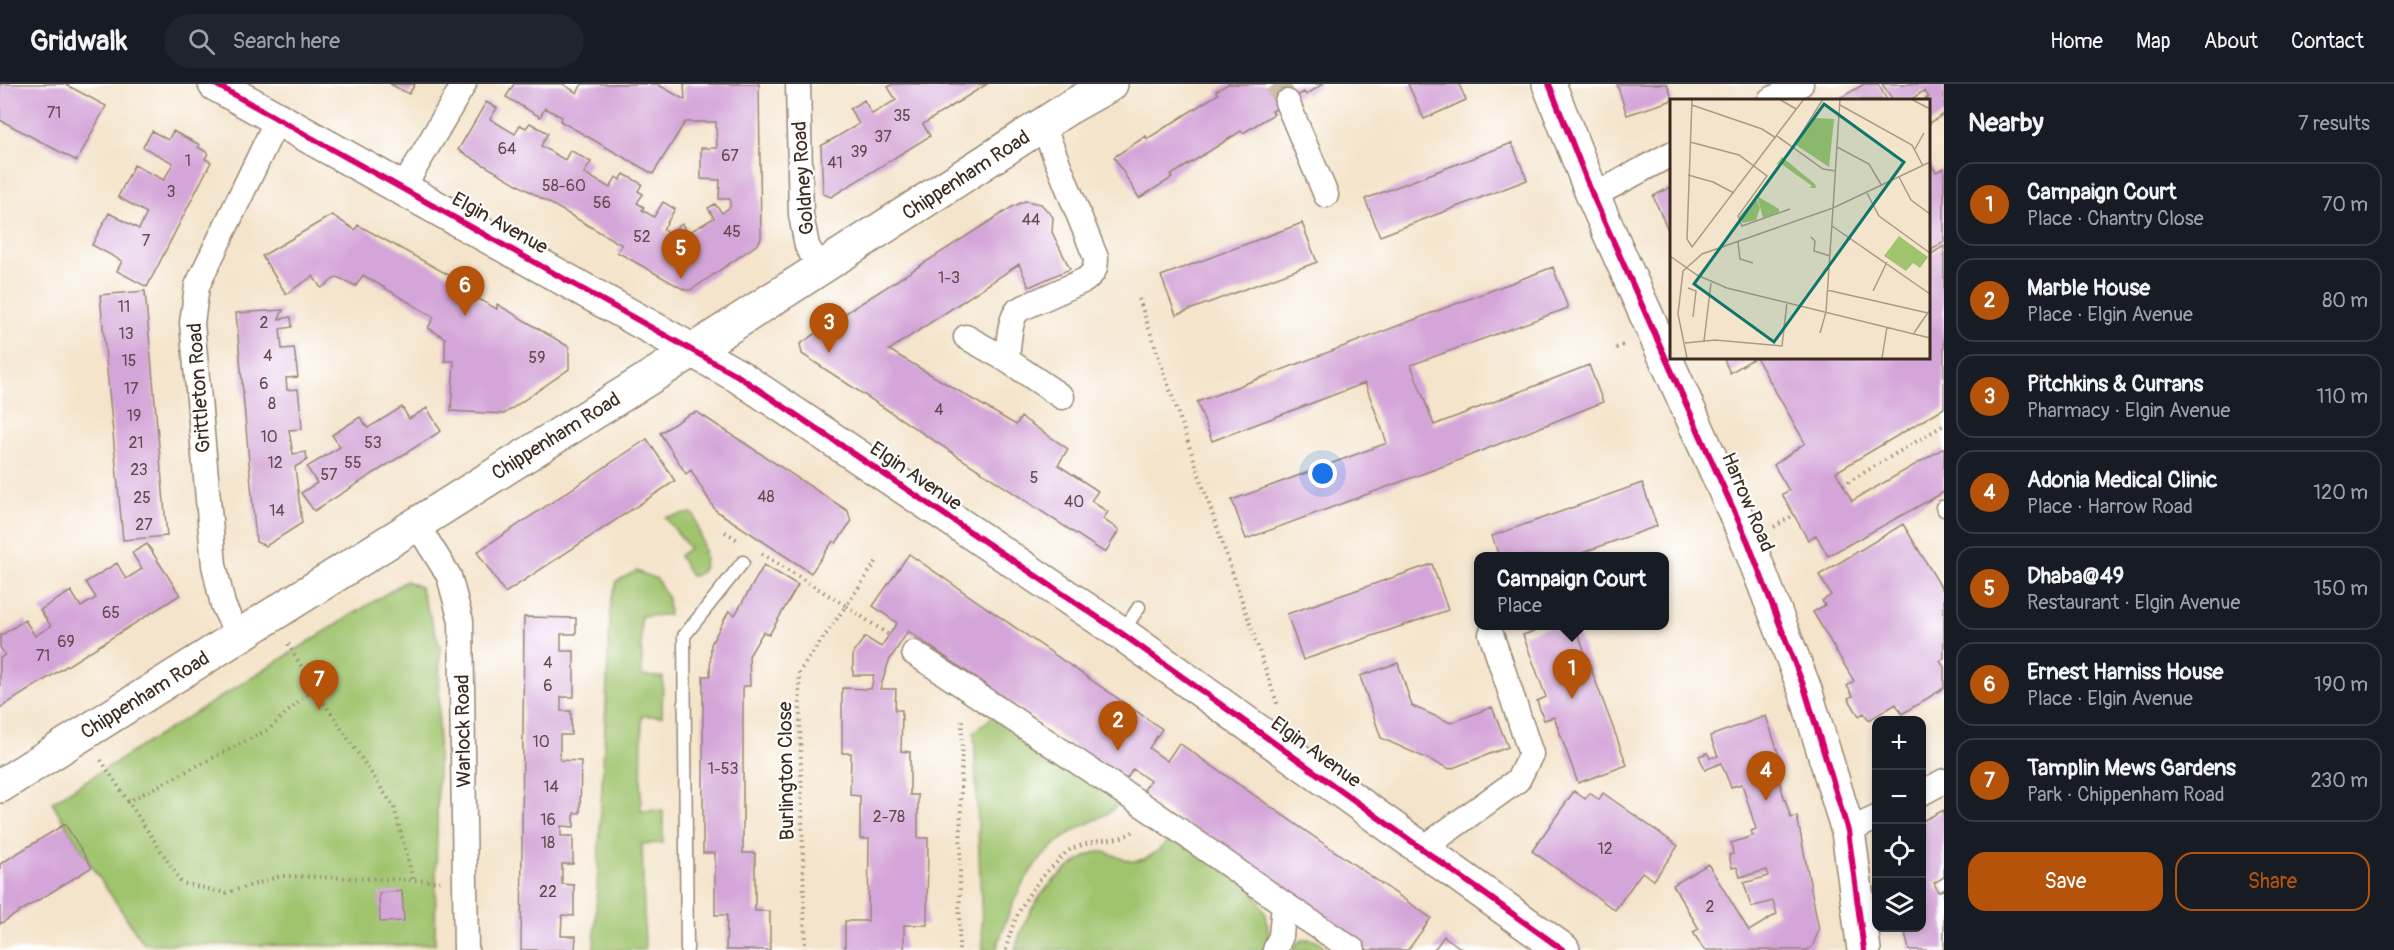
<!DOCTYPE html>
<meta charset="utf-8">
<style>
:root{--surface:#171b24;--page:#20242c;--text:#f1f3f6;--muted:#9ea1a6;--line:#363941;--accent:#b45309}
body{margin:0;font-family:Pangolin,sans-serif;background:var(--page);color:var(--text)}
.controls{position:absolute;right:18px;bottom:18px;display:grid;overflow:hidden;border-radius:12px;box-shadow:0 3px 9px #0003}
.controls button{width:54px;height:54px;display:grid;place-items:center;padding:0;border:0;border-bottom:2px solid var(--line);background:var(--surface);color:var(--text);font:30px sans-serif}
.you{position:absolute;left:1323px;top:390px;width:21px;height:21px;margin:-15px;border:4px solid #fff;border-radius:50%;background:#1a73e8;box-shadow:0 0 0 9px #1a73e833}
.badge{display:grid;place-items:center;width:39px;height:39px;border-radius:50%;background:var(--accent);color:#fff;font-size:20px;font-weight:700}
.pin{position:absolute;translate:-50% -50px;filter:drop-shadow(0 2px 3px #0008)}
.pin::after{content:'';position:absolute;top:32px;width:21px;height:18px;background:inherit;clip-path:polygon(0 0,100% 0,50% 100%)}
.popup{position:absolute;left:1474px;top:468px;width:195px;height:78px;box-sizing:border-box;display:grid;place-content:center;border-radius:12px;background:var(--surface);filter:drop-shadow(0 2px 4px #0005);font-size:20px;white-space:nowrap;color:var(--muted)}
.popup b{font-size:22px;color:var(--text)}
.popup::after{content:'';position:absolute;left:50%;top:100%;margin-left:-12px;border:12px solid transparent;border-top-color:var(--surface)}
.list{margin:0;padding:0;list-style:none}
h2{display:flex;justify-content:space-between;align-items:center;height:78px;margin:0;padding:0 24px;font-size:26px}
h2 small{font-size:20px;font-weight:400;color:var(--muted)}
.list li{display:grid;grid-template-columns:39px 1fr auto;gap:18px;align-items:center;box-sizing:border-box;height:84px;margin:0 12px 12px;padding:0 12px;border:2px solid var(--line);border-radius:18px}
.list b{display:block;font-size:22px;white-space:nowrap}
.list p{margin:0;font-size:20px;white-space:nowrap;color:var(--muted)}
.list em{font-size:20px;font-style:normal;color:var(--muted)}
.actions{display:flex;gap:12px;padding:18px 24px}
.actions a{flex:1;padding:14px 0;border:2px solid var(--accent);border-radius:18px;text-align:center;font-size:21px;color:var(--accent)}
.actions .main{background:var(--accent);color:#fff}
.icon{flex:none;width:33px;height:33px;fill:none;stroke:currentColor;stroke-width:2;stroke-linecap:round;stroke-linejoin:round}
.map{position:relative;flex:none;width:1944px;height:866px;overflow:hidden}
header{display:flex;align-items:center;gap:36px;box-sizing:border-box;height:84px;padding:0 30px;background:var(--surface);border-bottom:2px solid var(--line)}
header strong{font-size:28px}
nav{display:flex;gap:33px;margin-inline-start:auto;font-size:21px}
.search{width:420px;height:54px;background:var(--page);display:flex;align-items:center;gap:15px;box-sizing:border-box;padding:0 21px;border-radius:33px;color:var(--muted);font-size:22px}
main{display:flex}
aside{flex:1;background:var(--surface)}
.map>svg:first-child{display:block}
</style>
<header>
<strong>Gridwalk</strong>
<div class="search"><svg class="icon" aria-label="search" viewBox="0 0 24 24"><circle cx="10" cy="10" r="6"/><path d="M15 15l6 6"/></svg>Search here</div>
<nav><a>Home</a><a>Map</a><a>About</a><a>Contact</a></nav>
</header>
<main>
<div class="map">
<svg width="1944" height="866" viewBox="0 0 1944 866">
<rect width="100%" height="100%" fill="#fff"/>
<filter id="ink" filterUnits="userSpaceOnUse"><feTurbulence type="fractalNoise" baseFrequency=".0167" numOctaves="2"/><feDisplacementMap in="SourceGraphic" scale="12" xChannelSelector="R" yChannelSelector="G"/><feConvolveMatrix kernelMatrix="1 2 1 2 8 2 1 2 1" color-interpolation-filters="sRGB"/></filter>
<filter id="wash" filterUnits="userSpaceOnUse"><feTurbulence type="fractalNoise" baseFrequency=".008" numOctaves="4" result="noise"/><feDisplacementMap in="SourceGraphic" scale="24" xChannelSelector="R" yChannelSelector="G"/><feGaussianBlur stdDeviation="1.35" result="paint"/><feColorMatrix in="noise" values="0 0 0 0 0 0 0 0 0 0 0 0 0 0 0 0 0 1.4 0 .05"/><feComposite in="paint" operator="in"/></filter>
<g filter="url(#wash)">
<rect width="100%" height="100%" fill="#f4e4cb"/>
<path fill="#a0c46e" stroke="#6e7746" stroke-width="1.5" d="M692,429L695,433C699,449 717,490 691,492L679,472L689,464L665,433Z
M636,487L657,495L668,515L669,531L641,532L642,592L663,593L662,632H642L641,727L663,726V759L642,760L645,866H594L611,517L617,497Z
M406,497L420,503L440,562L435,860L375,862L144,860L92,783L52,718Z
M998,628L1123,714C1107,736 1089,736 1069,750C1025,781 1012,817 996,866H983L974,648Z
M1173,751L1252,805L1266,830L1269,850L1264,866H1015C1025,830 1044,799 1077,778C1083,775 1090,769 1097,768C1108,767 1113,771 1123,775C1144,783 1161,765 1173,751Z
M1308,855L1319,857L1326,866H1291L1300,857Z"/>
<g id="blocks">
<path fill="#d4a5d8" d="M0,0H65L106,22L77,77L0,36Z
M390,0H415L409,10Z
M514,0H563L577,9L582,0H657L685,16L684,0H759L761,154L758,160L691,206H685L617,168L622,161L458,66L486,18L497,24L490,35L515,50L520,41L526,44L530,39L537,43L548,49L541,62L565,76L570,66L591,78L584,89L610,104L616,93L620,96L624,90L642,100L638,107L643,110L637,119L644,123L642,126L654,133L663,118L675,125L663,146L669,149L682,140L688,149L714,134L708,124L715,120L722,129L730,123V115H719L720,96L701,95V64H717L716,38H685L653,90L560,37L562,33L545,24L540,33L506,13Z
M893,0H987L923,40L930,52L831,113L823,110L821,62L859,40L850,25L864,16L872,30L896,16L888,3Z
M1228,0H1323L1306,11L1304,8L1287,18L1272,27L1274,30L1243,49L1241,47L1170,92L1172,94L1139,114L1114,73L1146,52L1147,55L1218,10L1216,7Z
M1408,0H1459L1466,16L1424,35Z
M1617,0H1667L1673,16L1627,31Z
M1864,0H1878L1887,16H1837Z
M1882,0H1944V30L1930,39L1928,36V16H1924L1929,13L1924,7L1913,14L1915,16H1893Z
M152,47L168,56L173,47L200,61L198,63L208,69L205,75L211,78L147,203L117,187L122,177L92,161L109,129L139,145L147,129L118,113L134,81L164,96L173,79L143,63Z
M1512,59L1527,96L1380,152L1365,115Z
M1928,77L1936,88L1944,84V158L1928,168Z
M1671,103V153L1653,112Z
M1025,117L1041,120L1053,133L1052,148L1070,185L1029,203L1019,180L889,266L1016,341L1021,333L1068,365L1058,381L1098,407L1091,417L1108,428L1103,435L1119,446L1105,469L802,270L800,260L838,234L1012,123Z
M332,131L355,146L358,141L476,206L473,212L497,225V220L569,263V285L504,330L451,327L454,277H445V254L428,244L434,233L363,191L356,202L337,193L321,204L313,192L286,210L262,172Z
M1302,139L1317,178L1176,231L1161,192Z
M1944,162V324L1836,388L1852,417L1944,364V408L1828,472L1816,451L1808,456L1782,410L1789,407L1774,381L1805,359L1756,273L1730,289L1723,273H1928V172Z
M1553,183L1568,224L1411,281L1434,341L1589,281L1603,318L1449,380L1246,455L1232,416L1387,359L1365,299L1212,357L1197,318Z
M145,207L167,452L123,456L100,211Z
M283,226L279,235L291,233L292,243L280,245L282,265L294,264L298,293L286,294L287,306L298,305L301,330L302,345L289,346L293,370L306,368L307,376L295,383L302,439L266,462L256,458L236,229Z
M402,323L409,335L427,324L441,347L314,427L301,409L317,399L307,383L340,363L332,351L360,333L368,344Z
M697,328L848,427L851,438L836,459L833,457L811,489L715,426L691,386L686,390L660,349L688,331Z
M647,355L675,397L505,509L477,468Z
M1642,399L1657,442L1573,472H1499L1492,452Z
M1903,440L1944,508V574L1940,577L1944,583V604L1902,630L1896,620L1869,636L1864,629L1859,632L1848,614L1853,612L1847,602L1854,597L1813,528L1825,521L1822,517L1831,511L1819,491Z
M147,460L180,511L0,624V574L5,571L0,563V552L25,536L35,552L51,542L40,526L71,507L81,523L96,514L86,498L117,479L126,495L142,485L132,469Z
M909,470L1162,645L1149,664L1167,677L1179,659L1431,834L1408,866H1368L1142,709L1150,697L1133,685L1125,697L908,547L889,577L880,605H896L895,626H902L901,667L910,668V711H918V754H928L927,841H904V866H845V837H868L869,755H860V712L850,711L851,669H842V604L871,605L874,591H853V569L865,553L881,563L897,539L873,522Z
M1432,480L1448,526L1303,576L1287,530Z
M764,481L798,501L769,551L763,548L749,572L750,602H743V769H755V827H770V866H726L727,831H715V769H703V592H710L711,560L729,527L735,531Z
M524,533L576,534V550H561V567H574V613H561V627H571V651H560V676L581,677L580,729H574V743L561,742V752H573V780H562V800L574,801V832L562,831L561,852H576L575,866H521Z
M1548,542H1575L1627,681L1578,699L1554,633L1544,636L1537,617L1546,613L1523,551Z
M1398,579L1412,622L1451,639L1492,623L1508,663L1450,685L1381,654L1360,592Z
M1766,632L1784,686L1776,688L1791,734L1797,732L1819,846L1812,863L1807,866H1704L1693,848L1699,845L1673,801L1708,780L1749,847L1777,830L1773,817L1751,823L1744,799L1768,792L1767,786L1740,793L1737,783L1732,784L1729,771L1733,770L1731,759L1753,752L1751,747L1756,745L1742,700L1731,703L1721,679L1705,686L1699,672L1707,669L1710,674L1718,672L1710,652Z
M1574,707L1585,715L1590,709L1599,716L1603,709L1678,762L1654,796L1642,788L1615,826L1532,767Z
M1944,726V793L1934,799L1938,808L1944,805V866H1909L1904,844H1922V737Z
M65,740L92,783L0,840V780Z
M402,807L404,837L380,838L379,809Z
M1444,852L1463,866H1434Z"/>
</g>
</g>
<g filter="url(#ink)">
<use href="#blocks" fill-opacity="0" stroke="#988774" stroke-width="1.5"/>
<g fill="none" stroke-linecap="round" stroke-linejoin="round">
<path stroke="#cfbfa8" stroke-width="24" stroke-dasharray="24 12" stroke-linecap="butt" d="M1276,0L1287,18"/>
<defs>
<path id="lane" d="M1942,423L1944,426
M1123,547L1139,523
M687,866L684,552L743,478"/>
<path id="street" d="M798,0L801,131L807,162L820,184
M1770,16L1801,0
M1287,18L1326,111
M403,104L464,0
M1593,112L1671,70
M966,253L1007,276L1062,313
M1007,276C1009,261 1008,238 1018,226L1085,196C1094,189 1096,185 1096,174L1043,42
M416,439L449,492L461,537L466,866
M238,552L223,521L214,481L192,239L197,202L278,34
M914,569L1153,728L1284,820L1281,852L1275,866
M1922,709L1944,697
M1848,747L1876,734
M1422,765L1518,696L1531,670L1491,550
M1284,820L1353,866"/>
<path id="secondary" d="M215,0L738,292L1121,549L1563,866
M0,702L692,267L1070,23L1111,0"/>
<path id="primary" d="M1549,0L1593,112L1748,458L1805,606L1848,747L1864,866"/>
</defs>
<use href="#lane" stroke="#988774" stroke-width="15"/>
<use href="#street" stroke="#988774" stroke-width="27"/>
<use href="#secondary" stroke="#988774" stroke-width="36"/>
<use href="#primary" stroke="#988774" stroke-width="36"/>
<path stroke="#988774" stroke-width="4" stroke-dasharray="1.5 4.5" stroke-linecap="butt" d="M1139,215L1278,622
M1616,264L1626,260
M1843,401L1944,341
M1774,443L1794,431
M725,448L740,457
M762,470L846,522L799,588L805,866
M876,478L846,522L889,551
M314,604L394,723L413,795
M101,676L182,799L226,809L281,792L413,796L440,798
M127,718L269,645L314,604L287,558
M959,866L962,633
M1006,866C1013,831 1031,802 1057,778C1061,774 1066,768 1071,765C1076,763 1083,761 1089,759C1104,754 1119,757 1133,748"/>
<use href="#lane" stroke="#fff" stroke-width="12"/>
<use href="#street" stroke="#fff" stroke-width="24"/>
<use href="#secondary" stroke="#fff" stroke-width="33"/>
<use href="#primary" stroke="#fff" stroke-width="33"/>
<defs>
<path id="cycleway" d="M215,0L738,292L1121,549L1563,866
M1549,0L1593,112L1748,458L1805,606L1848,747L1864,866"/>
</defs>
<use href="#cycleway" stroke="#fff" stroke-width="10"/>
<use href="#cycleway" stroke="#d6006c" stroke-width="6"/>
</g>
</g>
<g text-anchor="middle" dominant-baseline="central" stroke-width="4.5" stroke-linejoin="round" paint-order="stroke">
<g font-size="16" fill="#61494c">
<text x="54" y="29">71</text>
<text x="902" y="32">35</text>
<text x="883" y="53">37</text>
<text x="507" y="65">64</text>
<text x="859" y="68">39</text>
<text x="730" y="72">67</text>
<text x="188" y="77">1</text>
<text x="835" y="79">41</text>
<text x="564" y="102">58-60</text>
<text x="171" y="108">3</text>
<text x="602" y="119">56</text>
<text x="1031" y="136">44</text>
<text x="732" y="148">45</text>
<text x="642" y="153">52</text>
<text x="146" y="157">7</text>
<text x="949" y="194">1-3</text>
<text x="124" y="223">11</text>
<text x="264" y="239">2</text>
<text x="126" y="250">13</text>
<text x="268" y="272">4</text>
<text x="537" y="274">59</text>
<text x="129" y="277">15</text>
<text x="264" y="300">6</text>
<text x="131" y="305">17</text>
<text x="272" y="320">8</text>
<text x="939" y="326">4</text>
<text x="134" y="332">19</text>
<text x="269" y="353">10</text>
<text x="136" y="359">21</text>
<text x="373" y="359">53</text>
<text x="275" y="379">12</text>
<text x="353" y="379">55</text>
<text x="139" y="386">23</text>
<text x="329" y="391">57</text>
<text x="1034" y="394">5</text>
<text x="766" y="413">48</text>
<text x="142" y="414">25</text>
<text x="1074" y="418">40</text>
<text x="277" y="427">14</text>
<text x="144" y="441">27</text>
<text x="111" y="529">65</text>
<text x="66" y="558">69</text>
<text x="43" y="572">71</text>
<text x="548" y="579">4</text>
<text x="548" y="602">6</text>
<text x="541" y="658">10</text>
<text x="723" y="685">1-53</text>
<text x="551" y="703">14</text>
<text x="889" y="733">2-78</text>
<text x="548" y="736">16</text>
<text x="548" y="759">18</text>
<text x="1605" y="765">12</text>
<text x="548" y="808">22</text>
<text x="1710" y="823">2</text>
</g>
<g font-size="20" fill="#3b2a1e" stroke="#fff">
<text transform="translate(966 91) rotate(-33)">Chippenham Road</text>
<text transform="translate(803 94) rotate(-94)">Goldney Road</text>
<text transform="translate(500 139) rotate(29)">Elgin Avenue</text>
<text transform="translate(199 304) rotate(-94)">Grittleton Road</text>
<text transform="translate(556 352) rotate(-32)">Chippenham Road</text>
<text transform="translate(916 392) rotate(34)">Elgin Avenue</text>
<text transform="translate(1748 418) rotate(67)">Harrow Road</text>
<text transform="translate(145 611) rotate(-32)">Chippenham Road</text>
<text transform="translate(463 647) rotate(-91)">Warlock Road</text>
<text transform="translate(1316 668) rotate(36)">Elgin Avenue</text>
<text transform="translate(786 687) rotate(-91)">Burlington Close</text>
</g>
</g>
<g transform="translate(1670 15)">
<rect width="260" height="260" fill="#f4e4cb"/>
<path d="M145,19L164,20L159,68L126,46ZM112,58L145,85L146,89H140L142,87L110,64L106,66ZM87,97L109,110V113L93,119ZM86,98L90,109L86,121L73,124L69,118ZM229,137L258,158L250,169L243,164L236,172L214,157Z" fill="#a0c46e"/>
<path fill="none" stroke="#aa9a86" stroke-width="1.5" d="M22,0L17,140L22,148L134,0M109,0L126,10M241,0L260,10M22,6L92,30L106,39M170,6L242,46L253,67M107,37L153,70L166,72M20,43L69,56L97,77L68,117L72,127L120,110M123,48L153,0M167,48L199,65L212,87M245,50L254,34M18,76L43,83L64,94M229,78L241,101L260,115M197,94L209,117L260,154M162,127L260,195M141,138L145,142L144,152L160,157M68,143L70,160L83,164M0,157L27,176L57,189L260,239M18,189L26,192L23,218M157,191L258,214M203,192L217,163M150,234L156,213L163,109L260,63M244,234L259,212M34,242L41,184M15,244L45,241L112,247L117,203M17,259L8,215L13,172L32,155L163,109L170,0M212,259L217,228"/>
<path fill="#0f766e" fill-opacity="0.15" stroke="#0f766e" stroke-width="3" d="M154,5L234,63L104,243L24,185Z"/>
<rect width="260" height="260" fill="none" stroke="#3b2a1e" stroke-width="3"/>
</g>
</svg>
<div class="controls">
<button>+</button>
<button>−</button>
<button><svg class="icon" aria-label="locate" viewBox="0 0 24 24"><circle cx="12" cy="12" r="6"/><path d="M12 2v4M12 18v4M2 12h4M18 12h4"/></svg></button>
<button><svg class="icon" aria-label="layers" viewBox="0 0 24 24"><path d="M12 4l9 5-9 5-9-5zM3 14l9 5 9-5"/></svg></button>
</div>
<div class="you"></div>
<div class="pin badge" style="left:1572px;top:615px">1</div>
<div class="popup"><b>Campaign Court</b>Place</div>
<div class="pin badge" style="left:1118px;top:667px">2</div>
<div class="pin badge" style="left:829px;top:269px">3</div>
<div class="pin badge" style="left:1766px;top:717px">4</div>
<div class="pin badge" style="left:681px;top:195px">5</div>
<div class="pin badge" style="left:465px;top:232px">6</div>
<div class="pin badge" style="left:319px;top:626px">7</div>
</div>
<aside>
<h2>Nearby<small>7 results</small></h2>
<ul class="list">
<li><span class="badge">1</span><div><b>Campaign Court</b><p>Place · Chantry Close</p></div><em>70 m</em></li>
<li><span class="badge">2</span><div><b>Marble House</b><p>Place · Elgin Avenue</p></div><em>80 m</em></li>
<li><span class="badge">3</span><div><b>Pitchkins &amp; Currans</b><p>Pharmacy · Elgin Avenue</p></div><em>110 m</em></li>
<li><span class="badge">4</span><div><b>Adonia Medical Clinic</b><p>Place · Harrow Road</p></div><em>120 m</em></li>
<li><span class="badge">5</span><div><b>Dhaba@49</b><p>Restaurant · Elgin Avenue</p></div><em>150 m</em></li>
<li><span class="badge">6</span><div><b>Ernest Harniss House</b><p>Place · Elgin Avenue</p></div><em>190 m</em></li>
<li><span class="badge">7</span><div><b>Tamplin Mews Gardens</b><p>Park · Chippenham Road</p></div><em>230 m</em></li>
</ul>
<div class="actions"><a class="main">Save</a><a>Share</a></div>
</aside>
</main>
